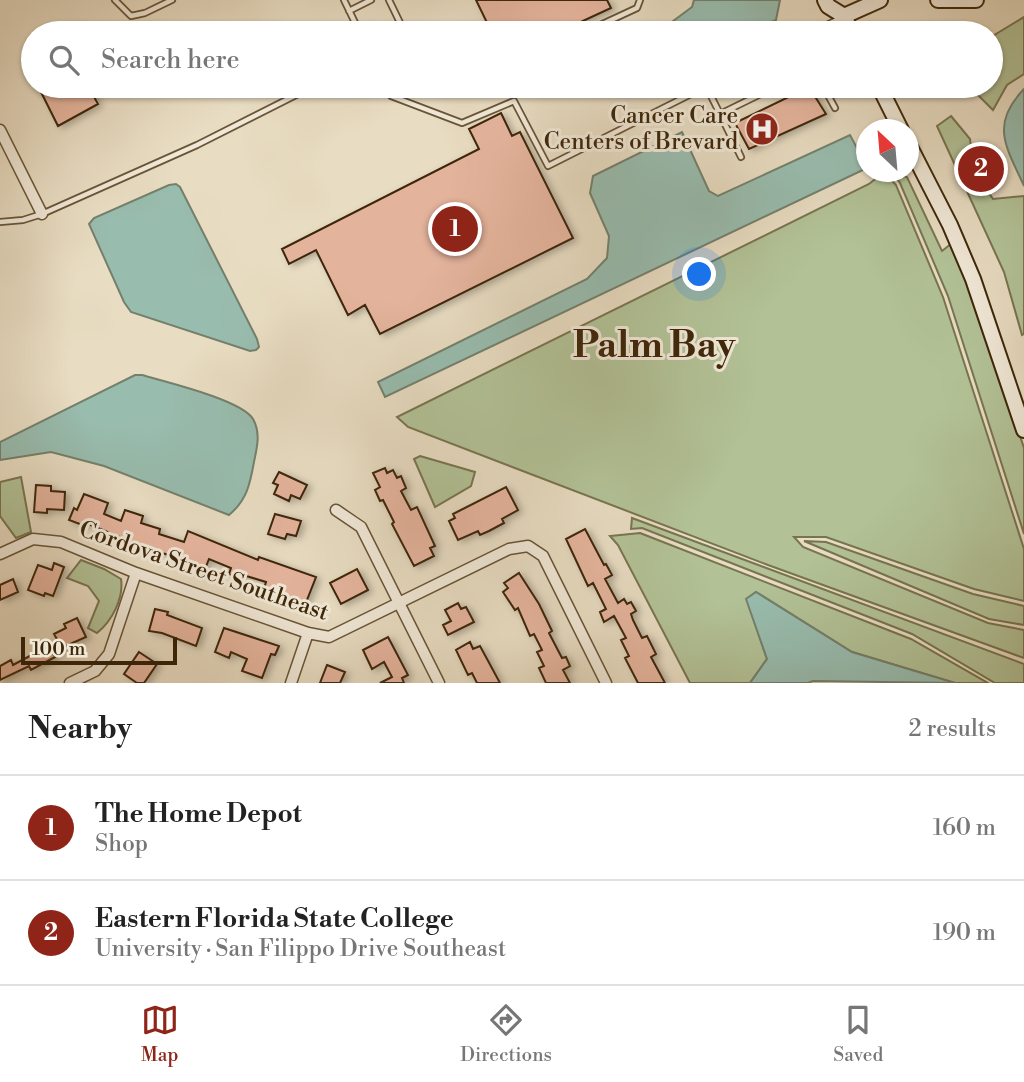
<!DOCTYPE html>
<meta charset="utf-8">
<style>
:root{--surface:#fff;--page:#f2f2f2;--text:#222;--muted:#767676;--line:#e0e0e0;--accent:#8f2418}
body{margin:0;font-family:"Libre Bodoni",serif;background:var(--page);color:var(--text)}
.compass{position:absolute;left:856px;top:119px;width:63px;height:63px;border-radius:50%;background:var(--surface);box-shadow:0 2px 5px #0004;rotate:334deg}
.scale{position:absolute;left:21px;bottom:18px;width:156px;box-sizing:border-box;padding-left:7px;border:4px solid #3d2609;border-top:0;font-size:19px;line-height:24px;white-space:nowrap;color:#3d2609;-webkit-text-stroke:5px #f0e8d7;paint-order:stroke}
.you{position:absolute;left:700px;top:275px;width:24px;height:24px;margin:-18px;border:5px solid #fff;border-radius:50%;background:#1a73e8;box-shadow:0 0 0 10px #1a73e833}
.badge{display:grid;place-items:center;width:46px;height:46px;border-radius:50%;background:var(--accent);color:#fff;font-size:23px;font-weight:700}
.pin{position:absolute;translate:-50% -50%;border:4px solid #fff;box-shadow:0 2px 7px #0006}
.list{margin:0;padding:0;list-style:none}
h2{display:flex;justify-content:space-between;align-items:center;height:91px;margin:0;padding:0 28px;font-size:30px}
h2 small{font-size:23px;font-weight:400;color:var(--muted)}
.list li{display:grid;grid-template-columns:46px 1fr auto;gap:21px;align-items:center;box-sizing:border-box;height:105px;padding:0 28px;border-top:2px solid var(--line)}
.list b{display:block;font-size:26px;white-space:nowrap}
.list p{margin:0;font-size:23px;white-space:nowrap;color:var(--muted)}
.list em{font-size:23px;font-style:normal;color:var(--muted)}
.icon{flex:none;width:38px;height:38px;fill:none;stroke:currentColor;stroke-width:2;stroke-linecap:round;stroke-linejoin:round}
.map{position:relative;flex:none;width:1024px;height:683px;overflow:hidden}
.search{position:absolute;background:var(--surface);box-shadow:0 2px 5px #0004;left:21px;right:21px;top:21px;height:77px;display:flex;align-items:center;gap:18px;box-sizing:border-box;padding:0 24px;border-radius:38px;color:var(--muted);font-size:26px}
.sheet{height:301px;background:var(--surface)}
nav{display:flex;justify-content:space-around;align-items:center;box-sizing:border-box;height:98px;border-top:2px solid var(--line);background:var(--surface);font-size:19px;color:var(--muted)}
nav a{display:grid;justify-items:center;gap:4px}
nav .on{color:var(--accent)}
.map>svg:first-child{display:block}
</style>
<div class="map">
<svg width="1024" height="683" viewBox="0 0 1024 683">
<defs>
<filter id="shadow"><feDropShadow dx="4" dy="2" stdDeviation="3.5" flood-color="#0004"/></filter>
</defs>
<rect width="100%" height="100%" fill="#e8dcc2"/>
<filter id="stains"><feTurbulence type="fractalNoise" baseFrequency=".00286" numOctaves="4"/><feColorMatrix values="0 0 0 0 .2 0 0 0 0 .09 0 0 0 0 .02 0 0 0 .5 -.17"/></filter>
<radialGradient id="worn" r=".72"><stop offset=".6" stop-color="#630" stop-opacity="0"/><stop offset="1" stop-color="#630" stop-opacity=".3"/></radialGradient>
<path fill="#b2c196" stroke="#787450" stroke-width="2" d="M1024,17V74L1007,85L993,110L975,92V86H991V37Z
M951,116L970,139L974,171L993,199L1024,196V334L1022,335L1004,272L937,126Z
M884,172L896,185L943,297L1024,549V601L974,589L826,537H794L803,547L988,623L1024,630V658L768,565L408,427L397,417L869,184Z
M894,174L907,177L942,251L952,243L968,281L1024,448V534L948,296L900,183Z
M420,456L475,472L471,486L435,507L414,459Z
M21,477L31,532L16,538L0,516V482Z
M632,518L1024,664V683H995L912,634L642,528L631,529Z
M640,533L911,639L988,683H955L852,652L756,592L747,599L767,659L750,683H690L618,545L610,536Z
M804,541L826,542L973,594L1024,606V625L989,619Z
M81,560L104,569L121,579C124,598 112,621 97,633L88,628L99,601L88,586L67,578Z"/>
<path fill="#98bcae" stroke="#74806c" stroke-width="2" d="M694,0H780L776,20L748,33H657L692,7Z
M1024,89V186C1007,148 989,125 1024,89Z
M682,132L709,191L718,196L850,135L866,165L865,169L385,397L378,382L587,279L607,258L609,236L590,193L593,176Z
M176,184L180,187L257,339L259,347L256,350L250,351L131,312L124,302L89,224L94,218L169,185Z
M135,375H142C166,382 242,400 253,419C261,433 257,447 254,462C250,484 247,500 229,515L104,466L51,452L0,460V442Z
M756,592L852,652L955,683L813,681L808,683H750L767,659L746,599Z"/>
<path fill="#e4b39c" stroke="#3d2609" stroke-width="2" filter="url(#shadow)" d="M476,0H607L611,8L557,33H492Z
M38,86H88L98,104L58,126Z
M809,87L826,114L749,149L735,123Z
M501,113L512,136L520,132L573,238L380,334L365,305L348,315L316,250L289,264L282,249L479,149L469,129Z
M385,468L387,473L393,470L397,478L401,476L406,488L401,491L411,510L417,507L435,546L430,548L434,556L414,566L392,524L394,522L383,500L380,501L375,490L380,487L373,473Z
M279,472L307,485L300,499L291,495L289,501L274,494L278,485L273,483Z
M36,485L51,486V491L65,492L64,510L47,509V513L34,512Z
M506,487L518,510L502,519L504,523L489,531L480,535L478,531L458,540L449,521L455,518L453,514Z
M84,494L108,503L104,514L121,521L125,510L143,516L141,523L160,529L159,534L184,542L188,531L258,560L259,557L316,577L305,605L264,589L266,582L243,575L241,579L229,574L231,568L209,559L205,569L189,564L190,562L144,547L86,523L85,526L69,520L74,508L77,510Z
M275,514L301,521L296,536L287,534L285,539L268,534Z
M585,529L604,565L606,564L612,575L605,579L618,603L624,599L627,604L631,602L636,611L631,614L633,620L642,638L647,636L656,654L651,657L665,683H638L625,658L629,656L621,640L626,638L614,616L604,622L600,612L606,609L593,583L588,586L566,539Z
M54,563L64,567L53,596L45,593L44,596L28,590L38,565L52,570Z
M357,569L368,590L341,604L330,583Z
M519,573L539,604L552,631L549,633L562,658L566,657L570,666L563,670L570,683H546L539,668L544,666L537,652L542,650L534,634L530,636L518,608L515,610L503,592L508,588L504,583Z
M13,579L18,592L0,600V585Z
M458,603L461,609L466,607L474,622L448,635L443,625L451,621L445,610Z
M155,609L168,612L167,615L202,628L196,646L162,633L149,631Z
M77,618L86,637L52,652L55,657L31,670L29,666L0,680V666L11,660L13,665L58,641L54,634L66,628L64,624Z
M224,628L279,646L275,655L271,654L262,678L242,671L247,659L231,652L229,658L215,652Z
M388,637L408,675L402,678L404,683H380L392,677L384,662L372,669L363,650Z
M470,642L473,649L480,646L500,683H477L472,673L468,675L456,650Z
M139,652L157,664L144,683H137L124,674Z
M327,665L345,672L340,683H320Z"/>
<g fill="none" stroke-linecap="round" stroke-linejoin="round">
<defs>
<path id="lane" d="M115,0L131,16L145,13L172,0
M344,0L360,33
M389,0L405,33
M349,11L371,0
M583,33L637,8L640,0
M810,33L841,18
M386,86L391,96L462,123L514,101L548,166L707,86
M441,86H456
M706,86L720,114L777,86
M823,86L835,108
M720,114L741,157
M0,222L23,220L42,214L197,145L314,86"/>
<path id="street" d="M0,130L42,214
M336,510L361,527L439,683
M0,554L33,539L61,542L136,573L308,633L329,637L509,549L528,546L543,556L606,683
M70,683L95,671L109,654L136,573
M291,683L308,633"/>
<path id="secondary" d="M825,0L828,6L844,16L852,33
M938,0H976
M844,16L880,0
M879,86L901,130
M908,143L950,225L973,279L1024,430"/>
</defs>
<use href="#lane" stroke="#685437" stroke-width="8"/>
<use href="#street" stroke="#685437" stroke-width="13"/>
<use href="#secondary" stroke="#3d2609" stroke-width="18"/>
<use href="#lane" stroke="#f0e8d7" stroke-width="4.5"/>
<use href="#street" stroke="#f0e8d7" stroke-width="10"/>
<use href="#secondary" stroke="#f0e8d7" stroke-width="14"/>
</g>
<defs>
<symbol id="hospital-disc" viewBox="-11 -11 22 22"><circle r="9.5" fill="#8f2418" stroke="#f0e8d7"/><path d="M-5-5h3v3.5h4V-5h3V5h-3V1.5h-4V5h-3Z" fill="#fff"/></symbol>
</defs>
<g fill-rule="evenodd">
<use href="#hospital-disc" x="743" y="110" width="38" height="38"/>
</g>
<g text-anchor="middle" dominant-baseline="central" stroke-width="6" stroke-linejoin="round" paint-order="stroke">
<g font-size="23" fill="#3d2609" stroke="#f0e8d7" text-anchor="end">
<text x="738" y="116">Cancer Care<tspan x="738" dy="26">Centers of Brevard</tspan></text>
</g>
<g font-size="23" fill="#3d2609" stroke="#f0e8d7">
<text transform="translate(204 571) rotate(19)">Cordova Street Southeast</text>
</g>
<g font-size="37" font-weight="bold" fill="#3d2609" stroke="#f0e8d7">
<text x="654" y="346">Palm Bay</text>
</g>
</g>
<rect width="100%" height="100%" filter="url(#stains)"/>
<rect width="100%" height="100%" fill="url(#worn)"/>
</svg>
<svg class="compass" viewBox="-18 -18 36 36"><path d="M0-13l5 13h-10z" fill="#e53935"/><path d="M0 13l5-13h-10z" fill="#767676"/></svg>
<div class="scale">100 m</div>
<div class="you"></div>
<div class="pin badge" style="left:455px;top:229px">1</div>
<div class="pin badge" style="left:981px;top:169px">2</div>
<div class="search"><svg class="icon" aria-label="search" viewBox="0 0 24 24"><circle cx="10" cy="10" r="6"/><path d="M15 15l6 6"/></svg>Search here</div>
</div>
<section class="sheet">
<h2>Nearby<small>2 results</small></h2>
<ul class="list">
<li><span class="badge">1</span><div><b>The Home Depot</b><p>Shop</p></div><em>160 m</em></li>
<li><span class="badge">2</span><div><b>Eastern Florida State College</b><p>University · San Filippo Drive Southeast</p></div><em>190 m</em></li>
</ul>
</section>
<nav>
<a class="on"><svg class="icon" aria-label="map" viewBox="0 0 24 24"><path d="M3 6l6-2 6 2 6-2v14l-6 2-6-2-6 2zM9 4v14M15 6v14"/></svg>Map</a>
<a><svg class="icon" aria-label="directions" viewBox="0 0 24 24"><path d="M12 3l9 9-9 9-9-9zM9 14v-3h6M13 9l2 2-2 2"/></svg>Directions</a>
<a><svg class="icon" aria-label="saved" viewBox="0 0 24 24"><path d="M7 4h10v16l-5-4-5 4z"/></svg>Saved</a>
</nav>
